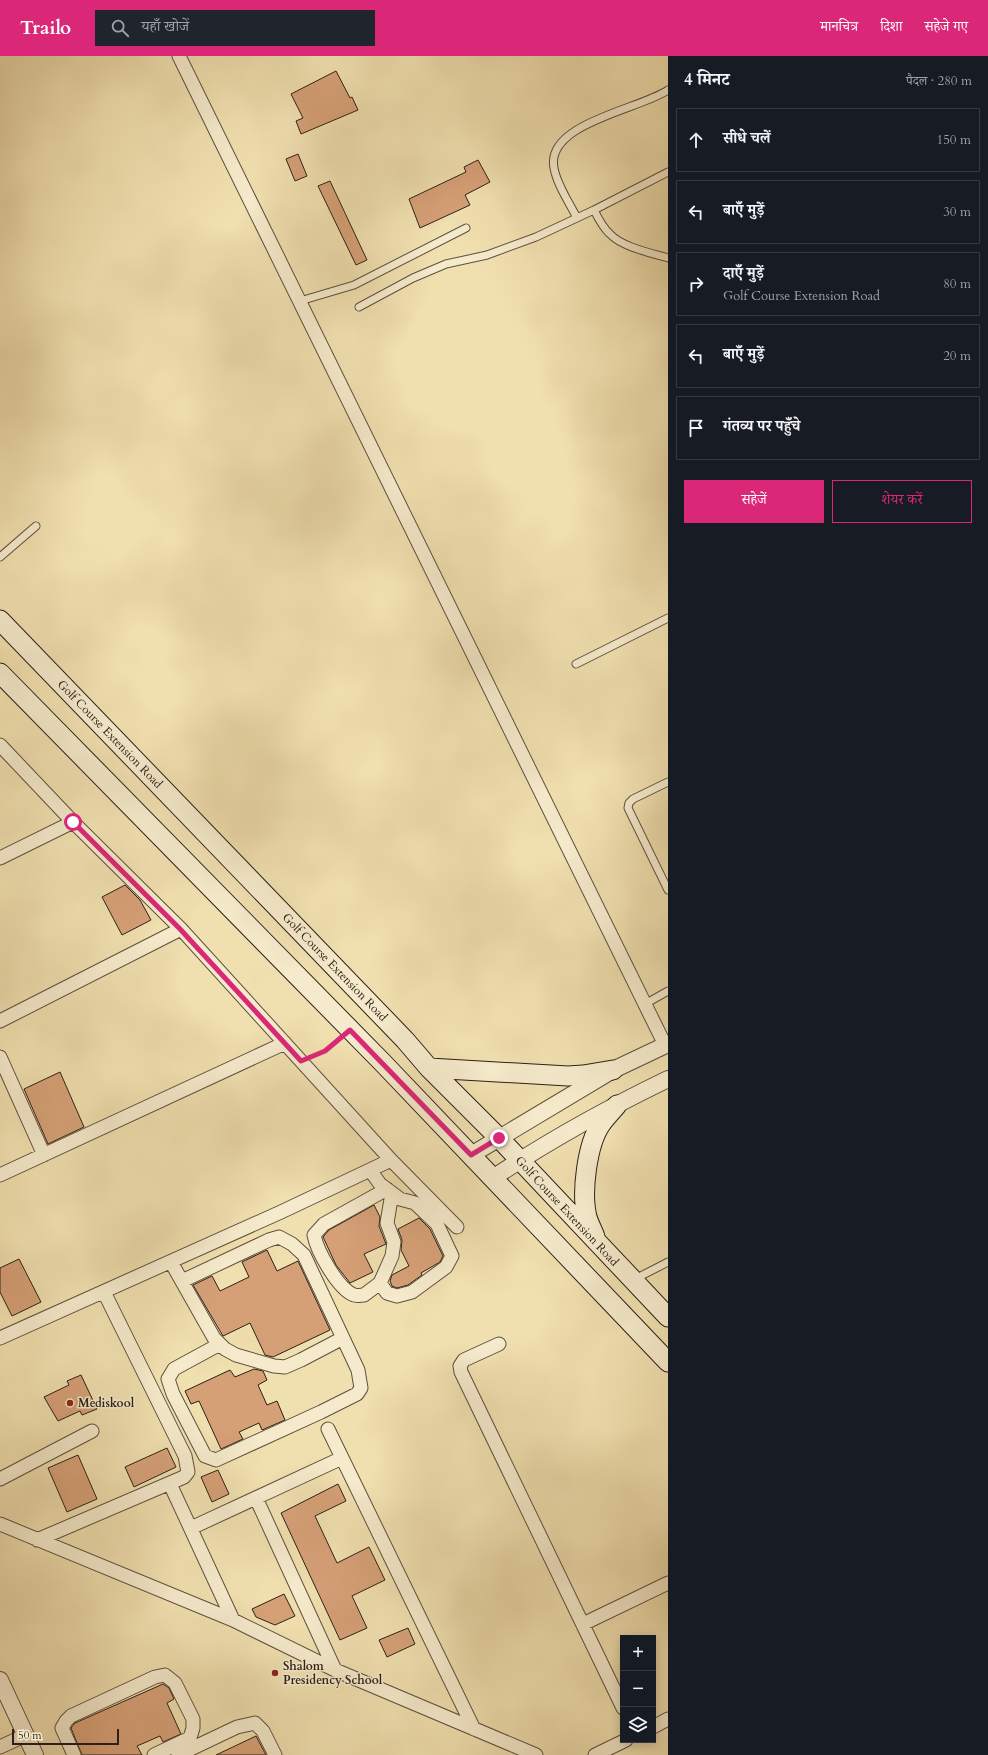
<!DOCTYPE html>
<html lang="hi">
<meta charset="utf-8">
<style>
:root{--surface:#171b24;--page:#20242c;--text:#f1f3f6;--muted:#9ea1a6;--line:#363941;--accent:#db2777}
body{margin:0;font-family:Cardo,"Noto Serif Devanagari",serif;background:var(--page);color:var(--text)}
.controls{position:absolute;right:12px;bottom:12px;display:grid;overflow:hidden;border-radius:0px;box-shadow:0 2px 10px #0003}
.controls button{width:36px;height:36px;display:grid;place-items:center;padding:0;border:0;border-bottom:1px solid var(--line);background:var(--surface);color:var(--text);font:20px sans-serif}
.scale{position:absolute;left:12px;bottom:10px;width:107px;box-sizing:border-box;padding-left:4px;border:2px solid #2c2019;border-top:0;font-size:11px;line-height:14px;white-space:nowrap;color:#2c2019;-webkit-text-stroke:3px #f5eacb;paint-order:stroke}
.stop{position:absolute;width:12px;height:12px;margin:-9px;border:3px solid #db2777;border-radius:50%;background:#fff}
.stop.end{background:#db2777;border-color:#fff;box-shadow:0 1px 4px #0008}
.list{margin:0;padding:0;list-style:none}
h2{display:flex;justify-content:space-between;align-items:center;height:52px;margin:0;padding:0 16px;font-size:17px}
h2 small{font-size:13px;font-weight:400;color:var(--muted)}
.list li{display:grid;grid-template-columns:26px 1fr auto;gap:12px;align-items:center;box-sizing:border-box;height:64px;margin:0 8px 8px;padding:0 8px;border:1px solid var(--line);border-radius:0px}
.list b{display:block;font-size:15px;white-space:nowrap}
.list p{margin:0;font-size:13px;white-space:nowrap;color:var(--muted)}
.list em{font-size:13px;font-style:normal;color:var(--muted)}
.actions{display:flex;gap:8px;padding:12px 16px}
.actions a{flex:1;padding:9px 0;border:1px solid var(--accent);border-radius:0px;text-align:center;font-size:14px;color:var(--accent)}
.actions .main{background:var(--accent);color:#fff}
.icon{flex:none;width:22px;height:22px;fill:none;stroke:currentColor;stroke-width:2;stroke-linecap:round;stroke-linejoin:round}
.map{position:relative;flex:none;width:668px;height:1699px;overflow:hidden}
header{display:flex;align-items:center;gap:24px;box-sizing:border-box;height:56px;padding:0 20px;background:var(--accent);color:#fff}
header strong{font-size:19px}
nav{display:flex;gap:22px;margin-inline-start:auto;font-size:14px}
.search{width:280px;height:36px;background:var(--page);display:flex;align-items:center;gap:10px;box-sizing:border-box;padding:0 14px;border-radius:0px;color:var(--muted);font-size:15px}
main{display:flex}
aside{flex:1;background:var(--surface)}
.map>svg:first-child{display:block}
</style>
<header>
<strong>Trailo</strong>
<div class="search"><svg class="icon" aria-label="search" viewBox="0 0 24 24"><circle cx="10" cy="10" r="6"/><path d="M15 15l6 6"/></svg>यहाँ खोजें</div>
<nav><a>मानचित्र</a><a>दिशा</a><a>सहेजे गए</a></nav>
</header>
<main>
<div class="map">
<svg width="668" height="1699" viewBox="0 0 668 1699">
<rect width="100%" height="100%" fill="#f0dfaf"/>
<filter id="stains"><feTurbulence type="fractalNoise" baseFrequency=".005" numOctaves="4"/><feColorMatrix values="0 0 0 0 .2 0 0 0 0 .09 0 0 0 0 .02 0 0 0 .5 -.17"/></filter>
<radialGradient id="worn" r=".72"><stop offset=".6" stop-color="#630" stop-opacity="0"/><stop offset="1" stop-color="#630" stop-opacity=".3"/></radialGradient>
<path fill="#d6a077" stroke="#2c2019" d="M336,15L350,42L352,41L358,54L301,78L296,65L303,62L291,38Z
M298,98L307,120L295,125L286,103Z
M478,104L490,126L465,139L470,149L420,172L409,143L466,116L464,111Z
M330,125L367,204L356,209L318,130Z
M125,829L140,844L151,864L122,879L102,841Z
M60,1016L84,1071L48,1088L24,1033Z
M374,1149L380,1161L379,1170L386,1188L364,1198L373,1216L350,1227L336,1209L323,1181L329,1174Z
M419,1162L430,1173L443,1200L440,1206L421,1217L422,1219L408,1229L397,1232L392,1230L390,1225L392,1219L409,1210L401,1194L402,1184L398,1173Z
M267,1194L277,1215L298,1205L330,1274L273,1301L265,1299L250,1267L223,1280L193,1229L212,1220L220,1235L249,1221L242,1206Z
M19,1203L41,1246L12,1260L0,1236V1212Z
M254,1313L263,1315L267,1324L258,1329L267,1349L277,1345L285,1364L262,1374L259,1367L239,1376L243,1383L221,1393L199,1345L191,1348L185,1335L230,1314L235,1321Z
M81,1319L97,1353L82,1359L80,1355L58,1365L44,1341L69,1329L67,1325Z
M167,1392L176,1411L134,1431L125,1411Z
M78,1399L97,1443L67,1456L48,1412Z
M218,1414L229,1438L212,1446L201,1421Z
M338,1428L346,1445L315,1460L337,1507L369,1491L385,1524L352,1540L367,1572L340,1584L281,1457Z
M284,1538L295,1560L275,1569L256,1561L252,1553Z
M408,1572L415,1588L387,1601L379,1584Z
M163,1628L169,1632L174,1643L167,1647L181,1678L163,1686L160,1680L137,1690L142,1699H82L71,1672L75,1667Z
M256,1680L266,1699H216Z"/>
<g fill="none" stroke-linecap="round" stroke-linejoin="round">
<defs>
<path id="service" d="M594,154C598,162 603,172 610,178C622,191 651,197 668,202
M577,162C569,146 557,129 554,112C545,67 641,53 668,34
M300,245L354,229L466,172
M359,251L413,222L446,208L487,199L536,181L594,154L668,116
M0,501L36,470
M576,608L668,562
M668,726L633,743L629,747L628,752L668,834
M645,948L668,935
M635,1223L668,1206"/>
<path id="minor" d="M179,0L665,989
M0,689L73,766L181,873L391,1104L457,1171
M0,802L73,766
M0,965L181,873
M0,1001L44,1099
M370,1114L380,1128L400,1143L415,1147L437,1168L452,1200L446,1211L412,1236L397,1240L387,1237L380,1227L364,1239C361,1239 357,1240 354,1239C338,1233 317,1195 314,1179L324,1168L387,1133
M0,1119L285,987
M171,1206L214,1282L225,1293L236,1299L274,1310L285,1311L301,1304L343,1282
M182,1225L269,1184L279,1181L292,1188L304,1199L358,1314L361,1332L357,1338L321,1356L216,1404L205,1400L173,1338L168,1323L174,1313L220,1288
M380,1227L392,1200L394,1186L387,1167L392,1137
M0,1282L281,1156L391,1104
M499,1288L464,1304L460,1310L461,1316L623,1652
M328,1373L474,1673
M0,1423L92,1375
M170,1428L233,1564
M256,1442L335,1614
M0,1468L233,1564L335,1614L536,1699
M191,1472L342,1402
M37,1484L184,1421L188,1416L185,1400L104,1236
M583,1568L668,1527
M653,1671L668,1663
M0,1691L26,1679
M74,1699L62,1672L66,1665L71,1660L155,1621L165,1619L175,1627L193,1663V1672L190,1682L154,1699
M178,1699L237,1671L255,1667L263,1675L275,1699
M595,1699L626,1684"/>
<path id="tertiary" d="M471,1099L613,1014L668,988
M493,1122C548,1085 608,1052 668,1023
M0,1624L35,1699"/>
<path id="secondary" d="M0,564L405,984L429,1012L499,1082L668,1261
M0,617L383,1007L668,1306
M429,1012L568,1020L583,1019L613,1014
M595,1181C593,1175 589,1168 587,1161C581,1137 587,1088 601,1068C606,1061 612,1055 617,1049"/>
</defs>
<use href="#service" stroke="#5d503e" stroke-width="9"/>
<use href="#minor" stroke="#5d503e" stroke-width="15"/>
<use href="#tertiary" stroke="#5d503e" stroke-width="18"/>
<use href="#secondary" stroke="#2c2019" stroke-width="21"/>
<path stroke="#2c2019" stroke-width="2.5" stroke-dasharray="3 2" stroke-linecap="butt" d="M313,1000L325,995L339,984"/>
<use href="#service" stroke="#f5eacb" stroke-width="7"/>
<use href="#minor" stroke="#f5eacb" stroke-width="13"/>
<use href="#tertiary" stroke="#f5eacb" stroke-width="16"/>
<use href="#secondary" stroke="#f5eacb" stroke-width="19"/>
</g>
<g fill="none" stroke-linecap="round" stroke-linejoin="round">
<path stroke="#db2777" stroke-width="5" d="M73,766L180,873L301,1005L325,995L350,974L471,1099L499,1082"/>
</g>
<g fill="#8f2418" stroke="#f5eacb" stroke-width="1.5">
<circle cx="70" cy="1347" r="4"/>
<circle cx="275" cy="1617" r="4"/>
</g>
<g text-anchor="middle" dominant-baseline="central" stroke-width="3" stroke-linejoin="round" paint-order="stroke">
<g font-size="12" fill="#2c2019" stroke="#f5eacb">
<text transform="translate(110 678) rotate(46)">Golf Course Extension Road</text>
<text transform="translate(335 911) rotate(46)">Golf Course Extension Road</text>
<text transform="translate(567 1155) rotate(47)">Golf Course Extension Road</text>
</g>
<g font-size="12" font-weight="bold" fill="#2c2019" stroke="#f5eacb" text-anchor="start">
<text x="78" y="1347">Mediskool</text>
<text x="283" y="1610">Shalom<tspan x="283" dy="14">Presidency School</tspan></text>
</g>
</g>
<rect width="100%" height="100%" filter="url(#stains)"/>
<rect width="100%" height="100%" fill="url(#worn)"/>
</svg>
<div class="controls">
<button>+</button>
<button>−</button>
<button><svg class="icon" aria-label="layers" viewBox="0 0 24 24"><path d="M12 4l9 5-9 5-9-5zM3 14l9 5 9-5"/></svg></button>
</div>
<div class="scale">50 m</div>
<div class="stop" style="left:73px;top:766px"></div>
<div class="stop end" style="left:499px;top:1082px"></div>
</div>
<aside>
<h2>4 मिनट<small>पैदल · 280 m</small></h2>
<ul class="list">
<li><svg class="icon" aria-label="ahead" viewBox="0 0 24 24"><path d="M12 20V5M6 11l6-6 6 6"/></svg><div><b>सीधे चलें</b></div><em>150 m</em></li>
<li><svg class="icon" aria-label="left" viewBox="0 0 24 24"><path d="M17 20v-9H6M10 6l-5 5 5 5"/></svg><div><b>बाएँ मुड़ें</b></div><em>30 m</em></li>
<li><svg class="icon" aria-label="right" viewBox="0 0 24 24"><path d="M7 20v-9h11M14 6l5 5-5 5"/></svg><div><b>दाएँ मुड़ें</b><p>Golf Course Extension Road</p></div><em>80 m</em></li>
<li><svg class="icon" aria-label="left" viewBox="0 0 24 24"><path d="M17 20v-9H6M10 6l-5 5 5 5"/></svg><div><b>बाएँ मुड़ें</b></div><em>20 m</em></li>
<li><svg class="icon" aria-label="arrive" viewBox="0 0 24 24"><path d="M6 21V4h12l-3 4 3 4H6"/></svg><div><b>गंतव्य पर पहुँचे</b></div></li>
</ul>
<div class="actions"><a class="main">सहेजें</a><a>शेयर करें</a></div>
</aside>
</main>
